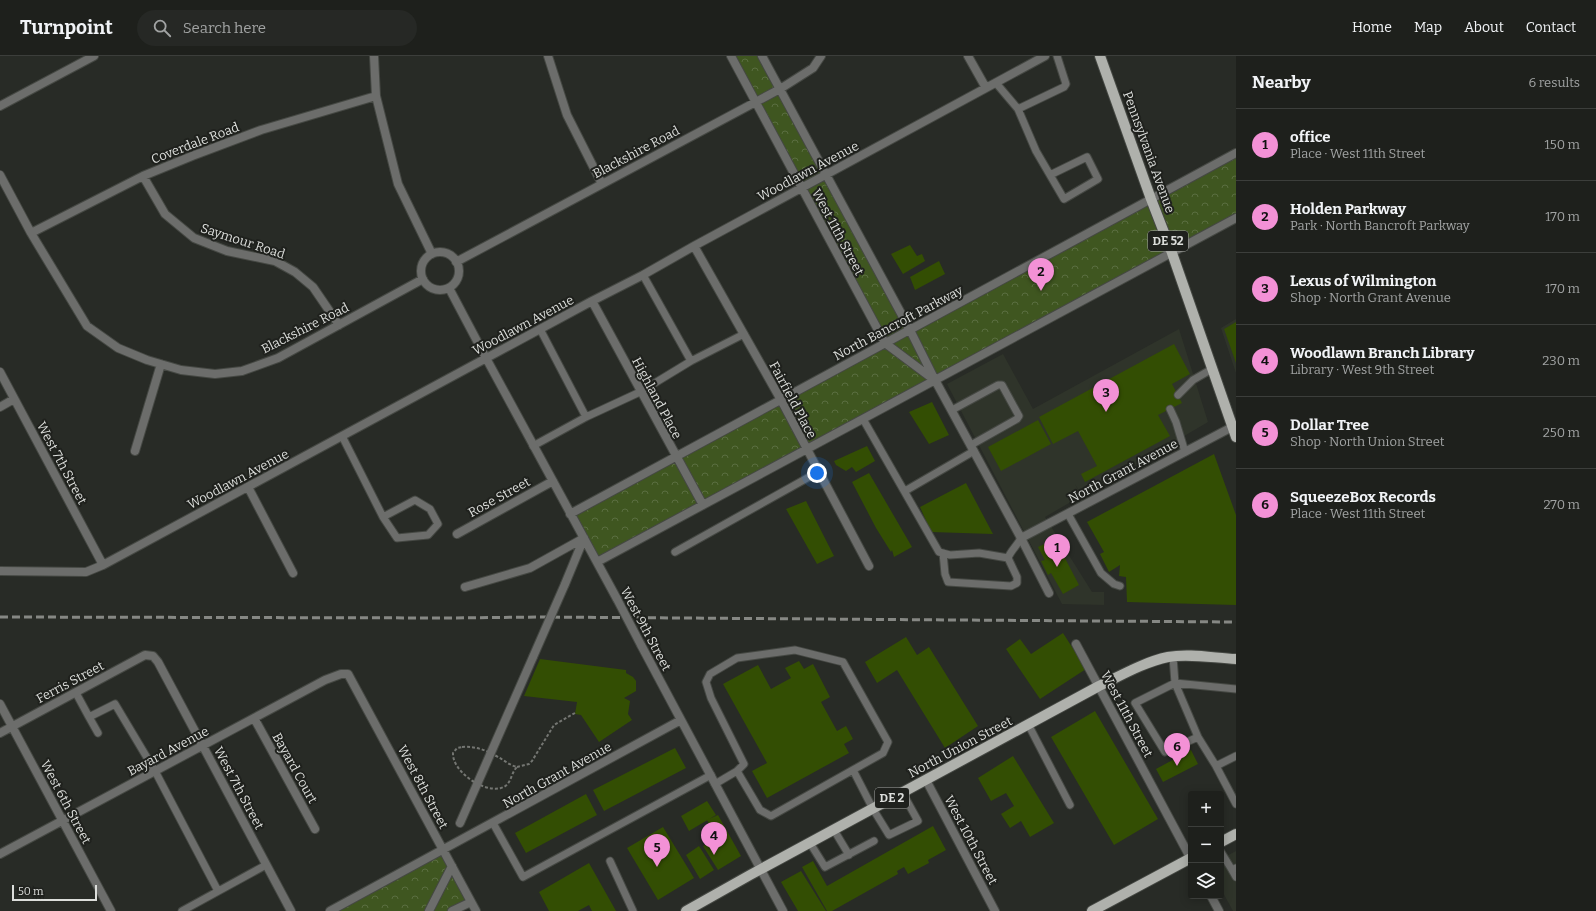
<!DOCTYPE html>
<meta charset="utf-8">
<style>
:root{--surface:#1e201c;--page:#262825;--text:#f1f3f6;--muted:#a1a3a3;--line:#3c3e3b;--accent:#f391d6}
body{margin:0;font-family:Bitter,serif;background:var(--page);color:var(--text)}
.controls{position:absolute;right:12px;bottom:12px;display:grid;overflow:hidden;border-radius:4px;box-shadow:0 2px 10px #0003}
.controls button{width:36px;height:36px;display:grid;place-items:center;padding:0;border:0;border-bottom:1px solid var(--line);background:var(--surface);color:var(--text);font:20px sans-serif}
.scale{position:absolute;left:12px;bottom:10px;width:85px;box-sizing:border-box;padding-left:4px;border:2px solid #dcdedb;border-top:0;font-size:11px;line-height:14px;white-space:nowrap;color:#dcdedb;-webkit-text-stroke:3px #1f211d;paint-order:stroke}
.you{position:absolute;left:817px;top:417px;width:14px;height:14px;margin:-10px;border:3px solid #fff;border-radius:50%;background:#1a73e8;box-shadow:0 0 0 6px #1a73e833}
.badge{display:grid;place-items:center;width:26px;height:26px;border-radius:50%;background:var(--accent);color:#111;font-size:13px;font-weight:700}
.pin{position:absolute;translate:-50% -33px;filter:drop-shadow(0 1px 2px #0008)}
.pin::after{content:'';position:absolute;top:21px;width:14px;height:12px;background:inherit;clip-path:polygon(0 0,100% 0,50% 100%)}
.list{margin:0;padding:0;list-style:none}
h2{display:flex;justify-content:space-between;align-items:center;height:52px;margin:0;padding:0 16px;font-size:17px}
h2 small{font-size:13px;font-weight:400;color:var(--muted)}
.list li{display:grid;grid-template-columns:26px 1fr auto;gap:12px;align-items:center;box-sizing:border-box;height:72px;padding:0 16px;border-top:1px solid var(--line)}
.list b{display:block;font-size:15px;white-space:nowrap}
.list p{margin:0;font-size:13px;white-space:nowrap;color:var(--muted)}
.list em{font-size:13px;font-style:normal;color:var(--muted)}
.icon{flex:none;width:22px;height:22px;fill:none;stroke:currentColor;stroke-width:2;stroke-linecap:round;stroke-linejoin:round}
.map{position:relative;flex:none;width:1236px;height:855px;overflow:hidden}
header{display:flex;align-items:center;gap:24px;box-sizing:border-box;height:56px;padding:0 20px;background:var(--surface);border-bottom:1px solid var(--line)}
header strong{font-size:19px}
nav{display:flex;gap:22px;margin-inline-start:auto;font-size:14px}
.search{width:280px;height:36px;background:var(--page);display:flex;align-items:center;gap:10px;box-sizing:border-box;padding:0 14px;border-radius:22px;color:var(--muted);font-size:15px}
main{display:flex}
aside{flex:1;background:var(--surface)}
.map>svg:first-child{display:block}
</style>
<header>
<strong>Turnpoint</strong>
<div class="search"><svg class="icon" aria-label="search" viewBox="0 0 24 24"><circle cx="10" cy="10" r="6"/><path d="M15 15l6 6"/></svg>Search here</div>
<nav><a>Home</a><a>Map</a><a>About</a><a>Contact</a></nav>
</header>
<main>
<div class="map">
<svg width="1236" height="855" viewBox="0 0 1236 855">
<defs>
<pattern id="park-crowns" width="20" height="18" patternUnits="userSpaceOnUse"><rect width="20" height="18" fill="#3f5620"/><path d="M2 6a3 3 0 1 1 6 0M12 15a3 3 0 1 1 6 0" fill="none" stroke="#5a6e40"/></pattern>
</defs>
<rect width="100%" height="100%" fill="#282b26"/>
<path fill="#2f342a" d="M1236,263V317L1221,272Z
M1179,273L1208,366L1082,440L1075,428L1081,440L1045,461L1092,536H1104V549L1062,548L947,328L1003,298L1033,353Z
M1236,795V855H1233L1221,833V803Z"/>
<path fill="url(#park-crowns)" d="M731,0H762L910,273L1236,97V162L597,506L570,458L885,287Z
M443,794L471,846L452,855H330Z"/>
<path fill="#334e03" d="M910,189L917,200L922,198L925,205L903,218L891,198Z
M939,205L945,218L915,234L910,221Z
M1236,266V307L1224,273Z
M1174,288L1190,318L1172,328L1182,347L1158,359L1170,380L1085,426L1081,418L1097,410L1078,375L1053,388L1039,361Z
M932,346L949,379L929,388L909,356Z
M1038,364L1051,388L1001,415L988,391Z
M867,390L875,405L856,416L852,411L846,415L836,409L834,405Z
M1214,398L1236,459V549L1127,546L1126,521L1119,520L1120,509L1109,516L1100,498L1104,496L1087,466Z
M869,417L912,491L894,501L892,494L891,496L876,472L852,426Z
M966,427L993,478L931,476L920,451Z
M806,445L834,500L817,508L786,453Z
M1055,483L1079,529L1063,538L1051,517L1048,519L1041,505L1045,504L1038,491Z
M1063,577L1086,613L1040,643L1006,593L1020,583L1031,598Z
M906,581L917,599L929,591L978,670L945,692L897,614L877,627L865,606Z
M540,603L626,614V617L633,621L636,625V635L624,642L630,645L628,658L632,664L599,686L581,659L575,658L577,646L524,640Z
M799,605L804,613L813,608L830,641L821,646L837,675L846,670L853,683L844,688L849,697L767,742L752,715L767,707L723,628L758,609L771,633L791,622L785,612Z
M1095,655L1158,763L1114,789L1051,681Z
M675,692L686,712L604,755L593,734Z
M1191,694L1198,708L1163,726L1156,713Z
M1013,700L1054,767L1030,781L1021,765L1010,772L1001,758L1014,750L1006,737L991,745L978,722Z
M586,738L597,759L526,797L515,777Z
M707,745L716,759L689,775L681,760Z
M718,759L741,800L718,814L703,790L717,782L707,764Z
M933,770L946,794L928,804L929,807L908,818L904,811L897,815L898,818L832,855H827L802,811L813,805L827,830Z
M663,771L694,822L658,844L627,792Z
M699,790L714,814L700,823L686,799Z
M589,807L616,855H592L589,849L578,855H549L539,836Z
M801,815L826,855H798L781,826Z"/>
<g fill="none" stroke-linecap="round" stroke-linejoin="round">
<defs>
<path id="lane" d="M996,27L1018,53L1064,31L1066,28L1057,0
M1018,53L1036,95L1064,143L1098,123L1087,101L1050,119
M643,219L691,305
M540,273L586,361L640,336L691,305L744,278
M1178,339L1193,324L1212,313
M1170,353L1176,366L1185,396
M952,354L998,329H1002L1019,360L1017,363L971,389
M863,363L939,496L950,499L979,497L1008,502L1017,521V527L1011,530L948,526L945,518L943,497
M342,380L383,461L397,482L428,479L438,468L430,453L415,444L383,461
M533,390L586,361
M905,435L974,395
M1068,458L1101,517L1114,528L1120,530
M675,496L818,416
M1008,502C1011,494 1017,490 1021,482
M1173,601L1175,627L1236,633
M76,637L89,661L115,648L155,715L218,835
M89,661L98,677
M1028,668L1070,749
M1198,681L1165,696L1135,647L1175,627L1198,681L1216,710L1236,748
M1216,710L1236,700
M853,714L873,753L889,779L918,765L902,736
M715,728L737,715L760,754L771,760L883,697L888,686L843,606L795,594L737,602L710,618L706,626L711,642L744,708L737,715
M493,767L523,821L711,719
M834,774L849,799
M810,787L825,811L874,785
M1221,796L1232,814
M610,805L633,855
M1236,812L1232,814L1236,821
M182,855L266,809"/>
<path id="street" d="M374,0L376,40L398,128L432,198
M548,0L567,59L602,128
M731,0L885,287L933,323
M762,0L910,274L935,324L1021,482L1049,537
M968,0L986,32
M0,50L94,0
M0,119L31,177L87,270L118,292L147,304L181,314L215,318L242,315L278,302L423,223
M143,120L165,158L194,182L227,195L275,205L295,216L313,231L339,269
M31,177L143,120L192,100L261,74L376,40
M694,190L781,344L869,510
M421 215a19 19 0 1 1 38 0a19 19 0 1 1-38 0Z
M456,206L780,33L813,12L821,0
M449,232L486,302L617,543
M592,245L703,449
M0,316L103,509
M0,351L14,343
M135,395L161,308
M248,431L293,517
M570,458L1236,97
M457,478L553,425
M1021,482L1236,369
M597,506L1236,162
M0,515L86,516L103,509L592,245L643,219L694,190L1045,0
M565,528L584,482
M465,531L530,512L584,482
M1076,588L1191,803
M641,589L783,855
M0,648L111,855
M254,662L315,773
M0,677L145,599L153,600L158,606L291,855
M926,724L995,855
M460,767L533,601
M0,798L325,624L341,618H348L476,855
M1211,840L1219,855
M330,855L681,664
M429,855L452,810
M452,855L471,846"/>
<path id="primary" d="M1100,0L1151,143L1172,197L1236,381
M1221,786L1236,778
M686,855L750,819L1099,630C1120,620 1144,606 1168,601C1189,597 1214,602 1236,603
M1092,855L1191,802"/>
</defs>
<use href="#lane" stroke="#454843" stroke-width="9"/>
<use href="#street" stroke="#454843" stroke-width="10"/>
<use href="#primary" stroke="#454843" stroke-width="12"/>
<path stroke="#747672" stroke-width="2" stroke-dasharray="3 2" stroke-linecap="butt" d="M462,691C475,690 486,694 498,701C504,704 509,709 517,711C510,718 512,729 501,732C483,737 452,715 453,697L457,692Z
M517,711L529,708L532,705L554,669L575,657"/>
<use href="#lane" stroke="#6c6d6b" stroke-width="7"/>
<use href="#street" stroke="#6c6d6b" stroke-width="8"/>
<use href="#primary" stroke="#afb1ac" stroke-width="10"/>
<path stroke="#868884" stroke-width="3" stroke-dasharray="8 4" stroke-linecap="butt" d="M0,561L453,562L540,561L1236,566"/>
<defs>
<path id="street-bridge" d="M617,543L641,589
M533,601L565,528"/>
</defs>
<use href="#street-bridge" stroke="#454843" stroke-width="10" stroke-linecap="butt"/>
<use href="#street-bridge" stroke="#6c6d6b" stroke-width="8"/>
</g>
<g text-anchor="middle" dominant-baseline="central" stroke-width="4" stroke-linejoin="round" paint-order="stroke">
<g fill="#1f211d" stroke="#a3a5a2" stroke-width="1">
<rect x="1148" y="175" width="40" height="20" rx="3"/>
<rect x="875" y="732" width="34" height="20" rx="3"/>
</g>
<g font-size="12" font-weight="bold" fill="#dcdedb">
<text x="1168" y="185">DE 52</text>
<text x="892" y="742">DE 2</text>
</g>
<g font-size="13" fill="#dcdedb" stroke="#1f211d">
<text transform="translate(195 87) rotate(-21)">Coverdale Road</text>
<text transform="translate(636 96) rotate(-28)">Blackshire Road</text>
<text transform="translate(1149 96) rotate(70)">Pennsylvania Avenue</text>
<text transform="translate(808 115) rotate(-28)">Woodlawn Avenue</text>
<text transform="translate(838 176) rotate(62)">West 11th Street</text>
<text transform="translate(243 185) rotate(18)">Saymour Road</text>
<text transform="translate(898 267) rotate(-28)">North Bancroft Parkway</text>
<text transform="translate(523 269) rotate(-28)">Woodlawn Avenue</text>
<text transform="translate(305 272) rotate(-27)">Blackshire Road</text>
<text transform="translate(657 342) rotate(62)">Highland Place</text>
<text transform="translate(793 344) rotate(62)">Fairfield Place</text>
<text transform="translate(62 407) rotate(62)">West 7th Street</text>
<text transform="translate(1123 415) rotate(-28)">North Grant Avenue</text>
<text transform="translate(238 423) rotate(-28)">Woodlawn Avenue</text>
<text transform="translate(499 441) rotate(-29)">Rose Street</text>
<text transform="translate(646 573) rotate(62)">West 9th Street</text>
<text transform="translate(70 626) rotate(-28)">Ferris Street</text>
<text transform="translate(1127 658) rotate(62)">West 11th Street</text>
<text transform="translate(960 691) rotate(-28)">North Union Street</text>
<text transform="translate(168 695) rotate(-28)">Bayard Avenue</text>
<text transform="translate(295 712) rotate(61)">Bayard Court</text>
<text transform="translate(557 719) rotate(-29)">North Grant Avenue</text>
<text transform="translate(423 731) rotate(62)">West 8th Street</text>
<text transform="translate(239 732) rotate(62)">West 7th Street</text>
<text transform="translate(66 746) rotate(62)">West 6th Street</text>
<text transform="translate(971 784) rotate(62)">West 10th Street</text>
</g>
</g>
</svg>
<div class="controls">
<button>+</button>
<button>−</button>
<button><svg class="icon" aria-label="layers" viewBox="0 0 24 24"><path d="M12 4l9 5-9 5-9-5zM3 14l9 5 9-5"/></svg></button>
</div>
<div class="scale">50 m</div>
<div class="you"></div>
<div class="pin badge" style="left:1057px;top:511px">1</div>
<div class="pin badge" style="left:1041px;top:235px">2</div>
<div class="pin badge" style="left:1106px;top:356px">3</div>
<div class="pin badge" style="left:714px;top:799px">4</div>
<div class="pin badge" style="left:657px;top:811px">5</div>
<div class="pin badge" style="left:1177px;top:710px">6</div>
</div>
<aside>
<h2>Nearby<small>6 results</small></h2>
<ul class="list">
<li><span class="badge">1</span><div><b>office</b><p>Place · West 11th Street</p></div><em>150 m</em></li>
<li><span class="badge">2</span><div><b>Holden Parkway</b><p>Park · North Bancroft Parkway</p></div><em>170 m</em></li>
<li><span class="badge">3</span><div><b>Lexus of Wilmington</b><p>Shop · North Grant Avenue</p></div><em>170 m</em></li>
<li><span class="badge">4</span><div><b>Woodlawn Branch Library</b><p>Library · West 9th Street</p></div><em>230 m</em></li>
<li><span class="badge">5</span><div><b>Dollar Tree</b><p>Shop · North Union Street</p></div><em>250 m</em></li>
<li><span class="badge">6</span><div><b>SqueezeBox Records</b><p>Place · West 11th Street</p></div><em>270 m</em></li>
</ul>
</aside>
</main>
